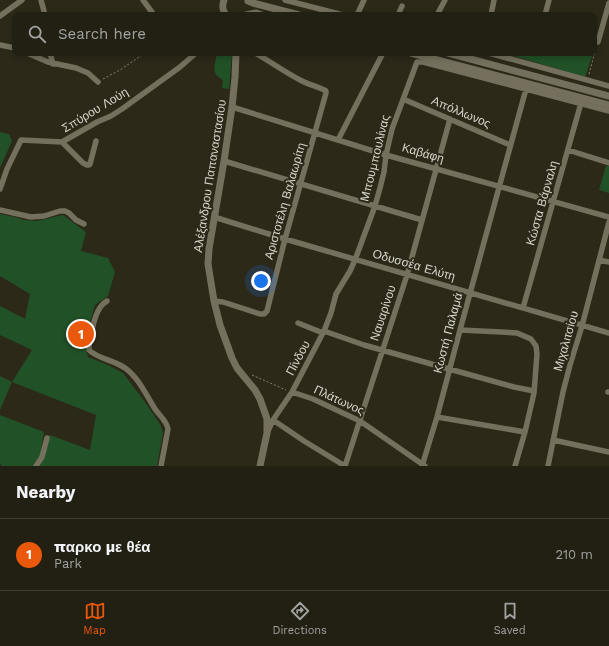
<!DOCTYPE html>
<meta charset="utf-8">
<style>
:root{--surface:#221f13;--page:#2a271c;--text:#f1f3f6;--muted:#a2a2a0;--line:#3f3d33;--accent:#ea580c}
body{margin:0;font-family:"Work Sans",sans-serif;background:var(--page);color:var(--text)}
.you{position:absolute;left:261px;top:281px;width:14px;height:14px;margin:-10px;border:3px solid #fff;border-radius:50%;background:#1a73e8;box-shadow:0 0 0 6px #1a73e833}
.badge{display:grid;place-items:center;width:26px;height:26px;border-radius:50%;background:var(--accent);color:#fff;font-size:13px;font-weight:700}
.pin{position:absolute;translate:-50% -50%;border:2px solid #fff;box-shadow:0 1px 4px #0006}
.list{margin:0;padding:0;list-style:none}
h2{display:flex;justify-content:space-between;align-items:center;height:52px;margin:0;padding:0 16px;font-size:17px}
h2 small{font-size:13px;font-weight:400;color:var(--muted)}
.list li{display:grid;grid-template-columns:26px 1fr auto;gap:12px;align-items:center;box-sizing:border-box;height:72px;padding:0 16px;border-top:1px solid var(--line)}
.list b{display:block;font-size:15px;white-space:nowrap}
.list p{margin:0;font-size:13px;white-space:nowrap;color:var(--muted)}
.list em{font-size:13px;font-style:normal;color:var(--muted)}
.icon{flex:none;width:22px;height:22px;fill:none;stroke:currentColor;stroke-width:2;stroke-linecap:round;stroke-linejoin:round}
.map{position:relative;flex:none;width:609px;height:466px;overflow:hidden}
.search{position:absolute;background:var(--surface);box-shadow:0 2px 6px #0003;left:12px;right:12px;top:12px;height:44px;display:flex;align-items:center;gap:10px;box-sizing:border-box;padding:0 14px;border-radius:8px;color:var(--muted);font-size:15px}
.sheet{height:124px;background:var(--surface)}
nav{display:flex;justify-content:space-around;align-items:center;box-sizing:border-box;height:56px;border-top:1px solid var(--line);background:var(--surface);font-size:11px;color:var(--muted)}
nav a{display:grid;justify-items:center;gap:2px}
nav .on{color:var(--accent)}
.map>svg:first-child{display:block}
</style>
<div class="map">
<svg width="609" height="466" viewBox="0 0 609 466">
<rect width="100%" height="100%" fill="#2d2919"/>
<path fill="#215127" d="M217,53H232L229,89L222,88L223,80C210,73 215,66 217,53Z
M504,53H593L585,77Z
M0,132L9,134L12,141L0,168Z
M606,166H609V193L599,190Z
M0,214L15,217L24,220L36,221L63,215L86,232L81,251L108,258L115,272L108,296L95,305L90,322L92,323L86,351L88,357L108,365L123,373L145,402L160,424L163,433L157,466H38L43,458L50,435L90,450L96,415L12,382L0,410V376L12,382L32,350L0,335V306L25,319L30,294L0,276Z
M0,415L44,432L40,456L33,466H2L0,464Z"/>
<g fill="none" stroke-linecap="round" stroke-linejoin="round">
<path stroke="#858275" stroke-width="1" stroke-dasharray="2 2" stroke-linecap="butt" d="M589,74L596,48
M103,79L120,70L145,53
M252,375L286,390"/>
<path stroke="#74705d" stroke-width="5.5" d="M41,0L45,15
M143,0L154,15
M285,0L343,15
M357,15L364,0
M398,15L402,6
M437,15L445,0
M491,15L494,0
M545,15L549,0
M0,16L22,0
M598,42L609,3
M0,45L15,48
M27,53L48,62L76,68L88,73L98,82
M50,53L53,64
M489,53L609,86
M403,99L510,145
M232,107L386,155L609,217
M338,140L383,53
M62,142L97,122L111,116L122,109L180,67L196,53
M568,150L609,163
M224,161L422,220
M0,189L7,169L21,140L62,142L83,163L87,165H89L90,164L96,141
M0,210L31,217L44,216L60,211H65L69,213L76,220L84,224
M214,217L285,239L609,333
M599,260L609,262
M107,301C94,308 92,332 89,346V350C96,358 116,361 125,368C139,378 146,395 155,409C159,415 167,421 168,429L161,466
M214,301L223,302L260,314H264L267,311L285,239L326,93V91C319,87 310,85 302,81C286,73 271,62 255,53
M523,308L581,103
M298,323L323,333
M460,330L501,332L517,333L531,339L536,346L537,354L534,393L525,432L515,466
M324,331L364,345L449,369L514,387L534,391
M292,392L313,399L360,421L425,466
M608,392H609
M437,417L525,432
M273,420L304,441L345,466
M268,431L273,420L292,392L324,331L331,313L336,294L350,271L355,260L375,206L380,188L384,172L386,155L392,129L417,62H423L609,111
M553,440L609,452
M36,466L42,457L47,438
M345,466L407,275L450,119
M422,466L437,417L460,330L526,89
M548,466L563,392L570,365L582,326L609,222"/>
<path stroke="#74705d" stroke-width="7" d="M224,0C222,6 222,10 226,15
M248,1L253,3L299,15
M246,15L256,13L262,15
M236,53L235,77L232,107L224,161L209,249L208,264L214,301L220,325L232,358L237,368L255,390L260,399L265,413L267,419V433L260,466
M411,53L609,105
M448,53L609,96"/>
</g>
<g text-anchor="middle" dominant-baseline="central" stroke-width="4" stroke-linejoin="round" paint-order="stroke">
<g font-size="12" fill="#d8d5cb" stroke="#2d2919">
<text transform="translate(95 110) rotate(-31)">Σπύρου Λούη</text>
<text transform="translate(461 112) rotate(23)">Απόλλωνος</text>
<text transform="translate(423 153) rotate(16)">Καβάφη</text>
<text transform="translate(375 158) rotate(-76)">Μπουμπουλίνας</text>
<text transform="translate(210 176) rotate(-81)">Αλέξανδρου Παπαναστασίου</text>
<text transform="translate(285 201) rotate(-74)">Αριστοτέλη Βαλαωρίτη</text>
<text transform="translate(542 203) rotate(-74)">Κώστα Βάρναλη</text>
<text transform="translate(414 265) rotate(16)">Οδυσσέα Ελύτη</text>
<text transform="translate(383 313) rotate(-72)">Ναυαρίνου</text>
<text transform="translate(448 333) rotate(-75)">Κωστή Παλαμά</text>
<text transform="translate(566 341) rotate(-74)">Μιχαλιτσίου</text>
<text transform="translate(298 358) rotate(-62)">Πίνδου</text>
<text transform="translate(339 400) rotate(25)">Πλάτωνος</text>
</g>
</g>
</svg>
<div class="you"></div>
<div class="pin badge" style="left:81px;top:334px">1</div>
<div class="search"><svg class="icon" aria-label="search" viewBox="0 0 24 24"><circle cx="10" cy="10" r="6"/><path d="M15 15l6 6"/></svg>Search here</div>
</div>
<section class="sheet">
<h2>Nearby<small></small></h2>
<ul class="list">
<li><span class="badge">1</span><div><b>παρκο με θέα</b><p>Park</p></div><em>210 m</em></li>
</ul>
</section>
<nav>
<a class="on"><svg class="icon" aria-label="map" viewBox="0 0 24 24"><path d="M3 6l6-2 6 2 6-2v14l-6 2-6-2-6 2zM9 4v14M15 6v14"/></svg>Map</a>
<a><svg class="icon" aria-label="directions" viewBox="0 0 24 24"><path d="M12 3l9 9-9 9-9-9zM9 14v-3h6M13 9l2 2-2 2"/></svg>Directions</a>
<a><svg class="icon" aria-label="saved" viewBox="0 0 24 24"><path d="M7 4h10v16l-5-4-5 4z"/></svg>Saved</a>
</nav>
